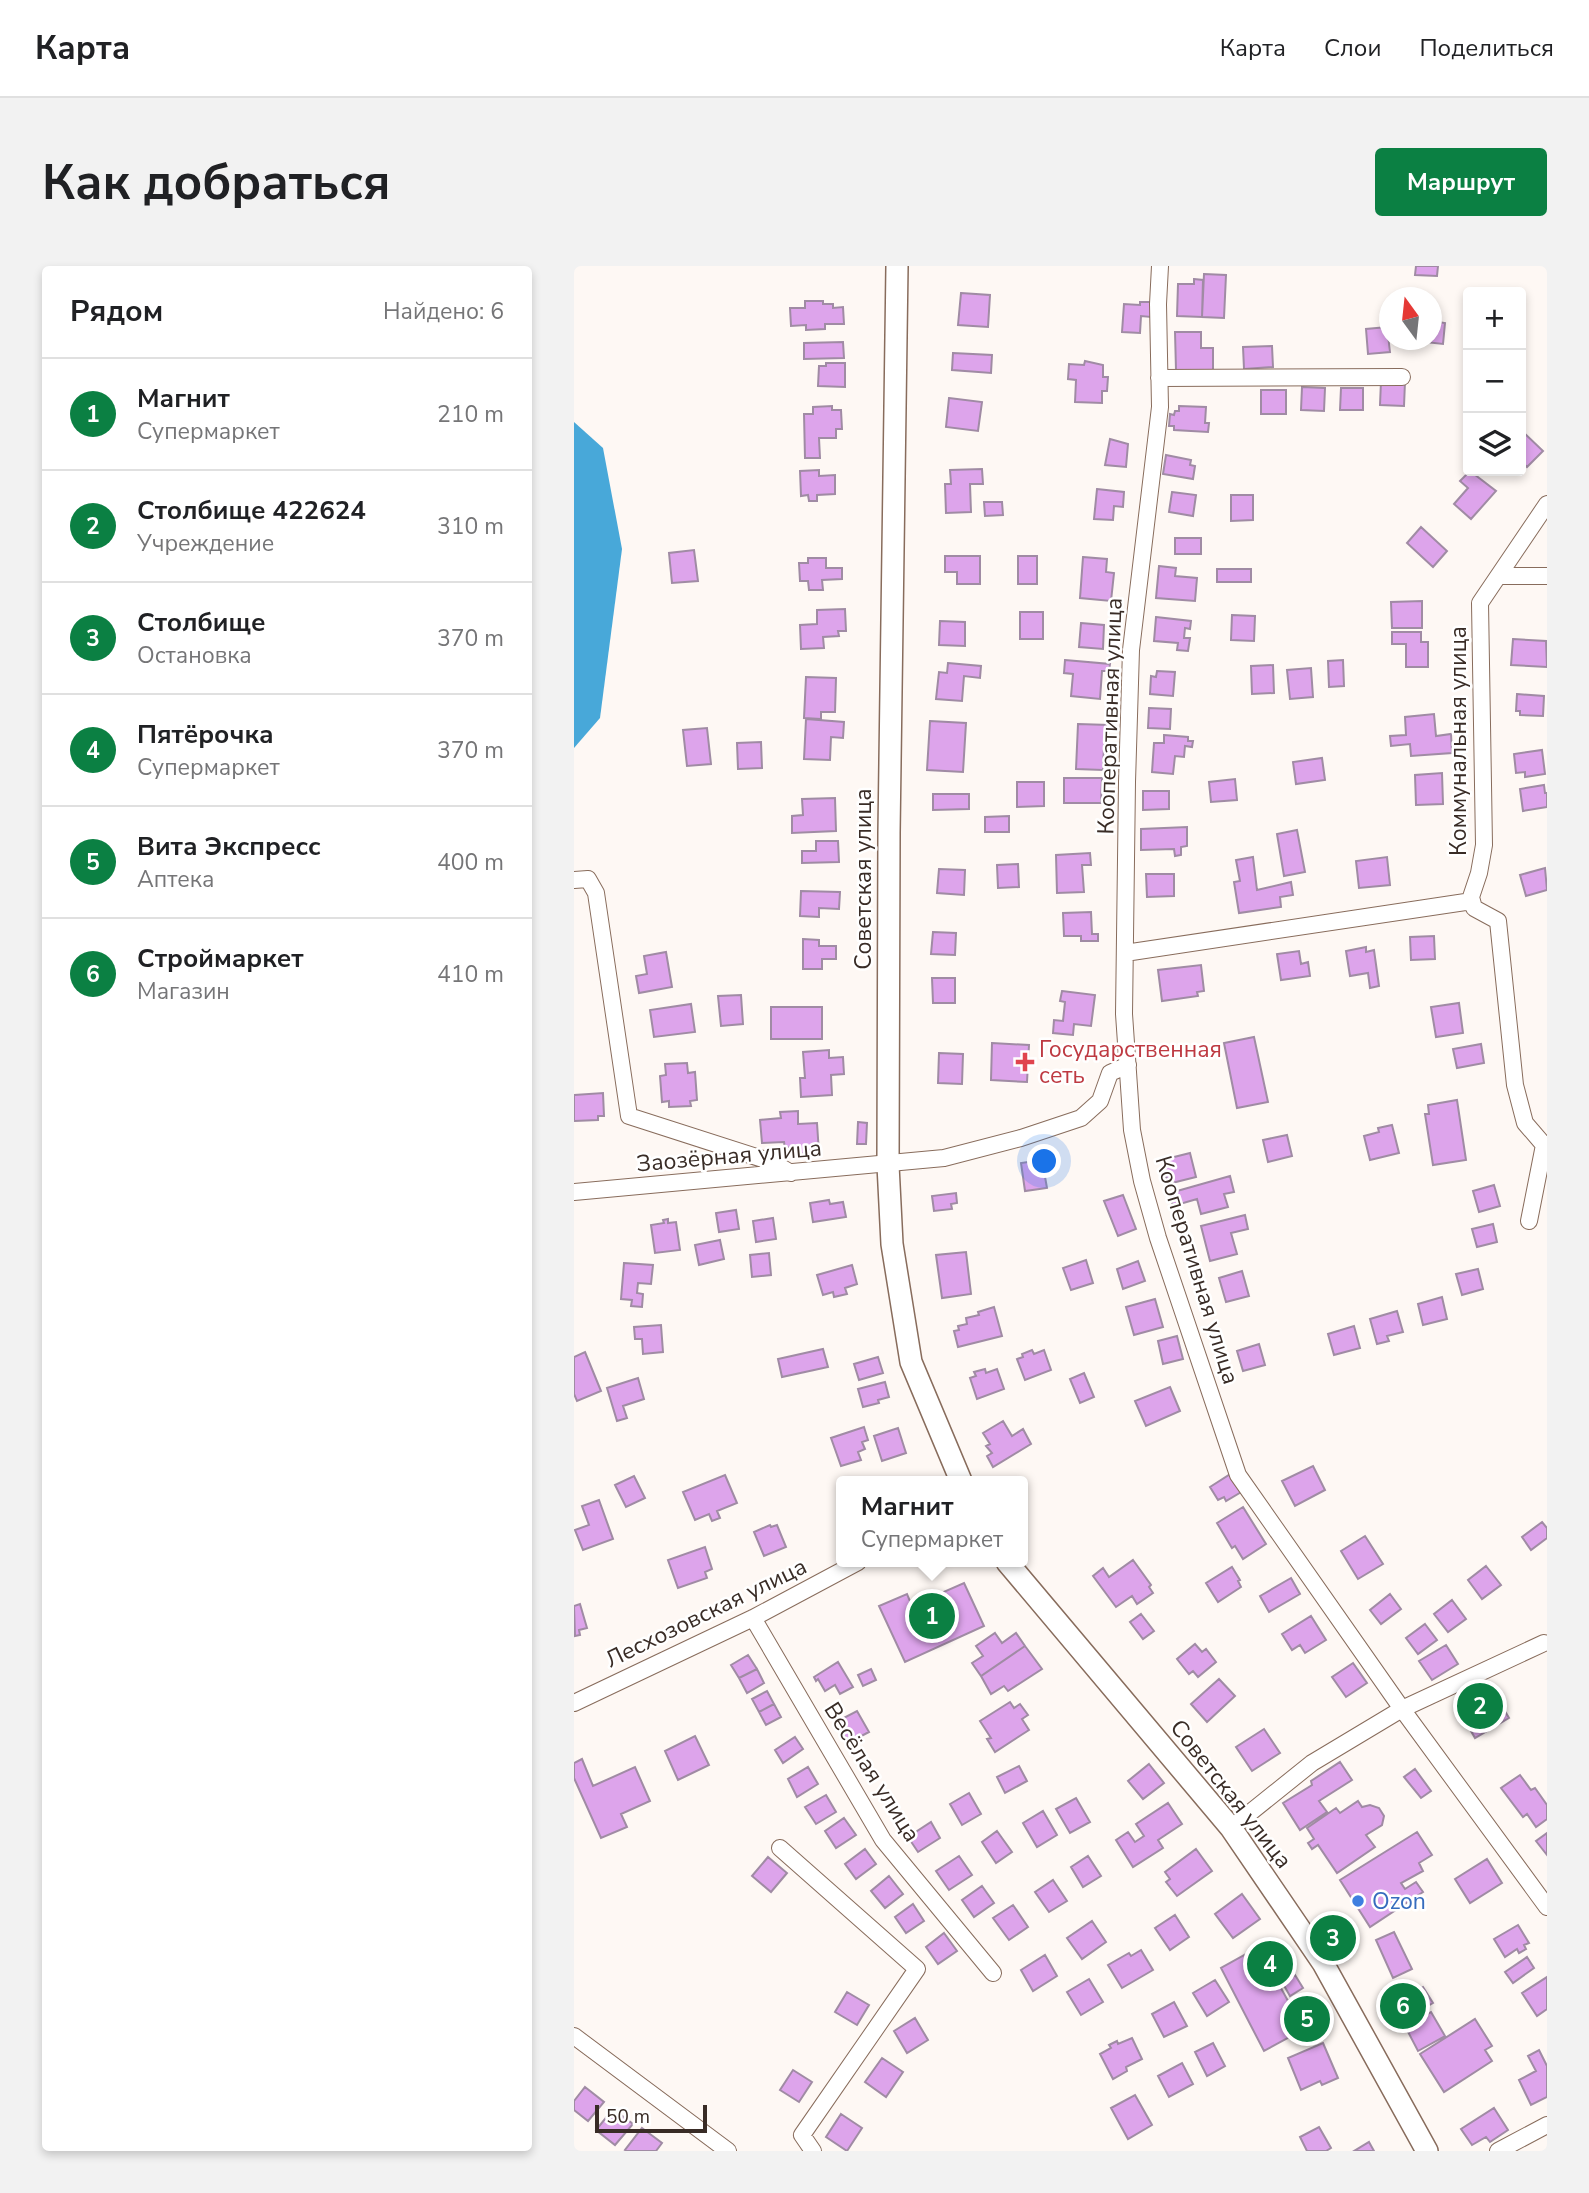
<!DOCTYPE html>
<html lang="ru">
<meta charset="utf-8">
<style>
:root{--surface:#fff;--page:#f2f2f2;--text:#202124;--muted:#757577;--line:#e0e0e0;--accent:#0b8043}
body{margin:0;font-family:"Nunito Sans",sans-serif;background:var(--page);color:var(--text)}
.controls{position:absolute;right:21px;top:21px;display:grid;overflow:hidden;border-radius:7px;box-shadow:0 4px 10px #0003}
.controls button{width:63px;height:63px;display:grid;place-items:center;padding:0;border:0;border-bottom:2px solid var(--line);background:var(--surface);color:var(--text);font:35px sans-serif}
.compass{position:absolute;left:805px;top:21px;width:63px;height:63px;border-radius:50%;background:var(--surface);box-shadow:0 4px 10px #0003;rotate:345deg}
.scale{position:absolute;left:21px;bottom:18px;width:112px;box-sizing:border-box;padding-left:7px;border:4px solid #392c26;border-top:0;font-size:19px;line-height:24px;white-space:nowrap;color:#392c26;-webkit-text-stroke:5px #fff;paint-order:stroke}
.you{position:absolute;left:471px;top:896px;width:24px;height:24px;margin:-18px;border:5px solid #fff;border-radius:50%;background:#1a73e8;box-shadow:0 0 0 10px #1a73e833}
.badge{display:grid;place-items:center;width:46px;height:46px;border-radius:50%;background:var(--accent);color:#fff;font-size:23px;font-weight:700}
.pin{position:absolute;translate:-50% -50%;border:4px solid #fff;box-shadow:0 2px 7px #0006}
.popup{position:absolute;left:262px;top:1210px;width:192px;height:91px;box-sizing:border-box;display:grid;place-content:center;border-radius:7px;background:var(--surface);filter:drop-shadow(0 2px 5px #0005);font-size:23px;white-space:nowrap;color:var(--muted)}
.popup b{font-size:26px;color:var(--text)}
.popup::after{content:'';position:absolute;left:50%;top:100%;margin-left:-14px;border:14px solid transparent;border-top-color:var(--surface)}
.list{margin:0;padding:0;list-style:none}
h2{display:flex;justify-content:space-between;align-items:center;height:91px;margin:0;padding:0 28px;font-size:30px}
h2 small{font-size:23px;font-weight:400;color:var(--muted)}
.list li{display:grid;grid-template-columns:46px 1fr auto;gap:21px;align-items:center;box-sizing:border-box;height:112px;padding:0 28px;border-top:2px solid var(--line)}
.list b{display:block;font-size:26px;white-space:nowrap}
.list p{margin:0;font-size:23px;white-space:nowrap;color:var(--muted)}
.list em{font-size:23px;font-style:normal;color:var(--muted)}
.icon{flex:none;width:38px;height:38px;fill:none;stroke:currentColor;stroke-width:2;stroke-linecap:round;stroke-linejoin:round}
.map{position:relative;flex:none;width:973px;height:1885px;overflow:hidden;border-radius:7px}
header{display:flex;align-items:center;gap:42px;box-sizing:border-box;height:98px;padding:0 35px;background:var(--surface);border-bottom:2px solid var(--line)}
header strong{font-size:33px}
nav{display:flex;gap:38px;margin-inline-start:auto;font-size:24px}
.intro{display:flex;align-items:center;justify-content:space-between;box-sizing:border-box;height:168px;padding:0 42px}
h1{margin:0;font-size:49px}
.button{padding:18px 32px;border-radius:7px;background:var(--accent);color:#fff;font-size:24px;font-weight:700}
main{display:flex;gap:42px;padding:0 42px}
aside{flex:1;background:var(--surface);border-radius:7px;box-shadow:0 4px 10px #0003}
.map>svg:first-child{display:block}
</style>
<header>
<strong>Карта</strong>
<nav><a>Карта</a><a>Слои</a><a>Поделиться</a></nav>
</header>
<div class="intro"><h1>Как добраться</h1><a class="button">Маршрут</a></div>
<main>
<aside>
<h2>Рядом<small>Найдено: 6</small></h2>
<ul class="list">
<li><span class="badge">1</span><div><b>Магнит</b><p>Супермаркет</p></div><em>210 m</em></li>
<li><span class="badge">2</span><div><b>Столбище 422624</b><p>Учреждение</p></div><em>310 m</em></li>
<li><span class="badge">3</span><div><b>Столбище</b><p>Остановка</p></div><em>370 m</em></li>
<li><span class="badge">4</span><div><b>Пятёрочка</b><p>Супермаркет</p></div><em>370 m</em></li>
<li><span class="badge">5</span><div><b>Вита Экспресс</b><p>Аптека</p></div><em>400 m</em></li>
<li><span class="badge">6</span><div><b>Строймаркет</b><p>Магазин</p></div><em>410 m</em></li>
</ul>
</aside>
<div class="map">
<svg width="973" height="1885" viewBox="0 0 973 1885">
<rect width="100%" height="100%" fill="#fef8f4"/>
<path fill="#48a8d9" d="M0,156L29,182L48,283L26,452L0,482Z"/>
<path fill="#dda4eb" stroke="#a08ba4" stroke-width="2" d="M842,0H864L863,10L841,9Z
M630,8L652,9L650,52L628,51Z
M620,13L629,14L628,51L603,50L604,18H620Z
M387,27L416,29L414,61L384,59Z
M231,35H249V38H259V42L269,41L270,58H251V63L232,64V59L217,60L216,42H231Z
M566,36H578L577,51L567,50L566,67L548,66L550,38L566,39Z
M858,55L871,57L869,78L842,75L858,74Z
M813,61L816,86L794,88L792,63Z
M601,66H627V82H639V104H602Z
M269,76L270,92L230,93V77Z
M698,80L699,101L670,103L669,81Z
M379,87L418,89L417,107L378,104Z
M511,95L529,99V111H534L533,125H528V137L501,136L502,114L494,113L495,98L510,99Z
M252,97H271V121L244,120L245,100H252Z
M807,115L831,116L830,140L806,139Z
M728,121L751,122L750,145L727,144Z
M767,122H789V144H766Z
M687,124H712V148H687Z
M375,132L408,136L404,165L372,161Z
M258,140V144H267L268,163H262V172H245L246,192H231L230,148H239V141Z
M605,140L632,141L631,157H635L634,166L600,164V160H595L596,148L600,149L601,145H605Z
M948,165L969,185L953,201L947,195Z
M536,173L554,178L552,201L531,199Z
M592,189L617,194L616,199L621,200L619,213L589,208Z
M408,203L409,218H396L397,246L372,247L371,218H377L376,204Z
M245,204V210L261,209V228L243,229V235H235L234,229L227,230L226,205Z
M896,205L922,225L897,253L880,238L894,222L886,215Z
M523,223L550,226L549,241L540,240L539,254L520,253Z
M598,226L622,229L619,250L595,246Z
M657,229H679V254L657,255Z
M410,236H428L429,249L411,250Z
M847,261L873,285L859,301L833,277Z
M601,272H627V288H601Z
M120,284L124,315L98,317L95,287Z
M371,290H406V318H383V306H371Z
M444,290H463V318H444Z
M509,291L533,293L532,306L540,307L537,335L506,332Z
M234,292H252V302H268V313L248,314L249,324H235L234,315H226L225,297H234Z
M585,300L602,302L601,310L623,312L621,335L582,332Z
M643,303H677V316H643Z
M848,335V362H818L817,336Z
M271,343L272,365H264L265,370L249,371L250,382L227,383L226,359L243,358V344Z
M446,346H469V373H446Z
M658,349L681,350L680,375L657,374Z
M582,351L617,355L616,363L611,362L610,372H616L614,385L603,384L604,377L580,375Z
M366,355L391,356V380L365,379Z
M507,357L530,359L529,383L505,381Z
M818,366H847V376H854V401H832V378H818Z
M939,373L972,375L973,401L937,399Z
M491,394L536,398L535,405H528L526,433L497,430L499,408L490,407Z
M769,394L770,420L755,421L754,395Z
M374,397L407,400L406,412L390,410L388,435L362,433L365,406L373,407Z
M699,399L700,427L678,428L677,400Z
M737,402L739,431L716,433L713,404Z
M583,405L601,406L599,430L576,428L577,410L582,411Z
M232,411L262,412L261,446H247V453L230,452Z
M943,428L970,430L969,450L946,449V445H942Z
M575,442L597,443L596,463L574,462Z
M860,448L862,470L877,468L878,487L837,490L836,478L817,480L816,470L832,469L831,451Z
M232,453L270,456L269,472L257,471L256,494L230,493Z
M356,455L392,457L389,506L353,504Z
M504,458L535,459L534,479H530L529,504L502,503Z
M133,462L137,498L113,500L109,464Z
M590,469L614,471V475H619L618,481L611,480L610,491L601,490L599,508L578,506L580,477H590Z
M187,476L188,502L164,503L163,477Z
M968,484L971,508L951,511V506L942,507L940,488Z
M748,492L751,514L722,518L719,496Z
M868,507L869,538L842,539L841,509Z
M490,512H528L527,537H490Z
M661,513L663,534L637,536L635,516Z
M443,516H470V540L443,541Z
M970,519L971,527H973V541L949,545L946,523Z
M569,525H595V543L569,544Z
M359,528H395V543L359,544Z
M261,532L262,565L218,567V550L229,549L228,533Z
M435,550V566H411V551Z
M613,561V580L607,581V589L601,590L600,583L567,584V563Z
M723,564L731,606L710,610L703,568Z
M242,575H264L265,596L228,597V585H242Z
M516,587L517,599H508L510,626L483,627L482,589Z
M679,591L683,624L717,616L719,629L706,631L707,641L665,647L660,616L666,615L662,594Z
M813,591L816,619L785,622L782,595Z
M444,598L445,621L424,622L423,599Z
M971,602L973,624L952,630L946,609Z
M365,603L391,604L390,629L363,627Z
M572,608H600V630L573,631Z
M227,625L266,626L265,643L245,642V651L226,650Z
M517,646L518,668H524V675H507V670H490L489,647Z
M359,666L382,667L381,689L357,688Z
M860,670L861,693L837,694L836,671Z
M229,673L245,674V680H262V693H248V703H229Z
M792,681V686L800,684L805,720L796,722L794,707L776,710L772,685Z
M725,685L727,698L734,696L736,710L707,714L703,688Z
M92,686L98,721L65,727L62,710L73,708L70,690Z
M627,699L630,725L623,726L624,730L588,735L584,704Z
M358,712H381V737H359Z
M488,725L521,729L517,760L500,758L499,769L479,767L480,754L489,755L491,736L486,735Z
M167,729L169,758L147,760L144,730Z
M885,737L889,767L862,771L857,741Z
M117,738L121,766L80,771L76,744Z
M197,741H248V773H197Z
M680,771L694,836L663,842L650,777Z
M418,777L455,779L453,816L417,814Z
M907,778L910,797L883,802L879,783Z
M255,784V792L269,791L270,808L257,809L258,829L227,831L226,812H231L229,786Z
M365,787L389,788L388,818L364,817Z
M113,797L114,807L121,806L123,834L116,835L117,840L95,841V835L88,836L86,810L92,809L91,798Z
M29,827L30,850H24V854L0,855V829Z
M883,834L892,894L859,899L851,848H855L854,839Z
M224,845V858L243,857L245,887L220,888V881L211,882L210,876L188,877L186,854L207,852L206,846Z
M284,856L293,857L292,878H283Z
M818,859L825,887L796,894L790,870L805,866L804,862Z
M713,869L718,890L694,896L689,874Z
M616,887L622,911L594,918L588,894Z
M468,894L473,922L451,925L447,897Z
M656,910L660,926L650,928L654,941L627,948L623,933L599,940L596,927Z
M920,919L926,940L905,946L899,925Z
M382,927L383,937L377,938L378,943L360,945L358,930Z
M549,929L562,963L544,970L530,935Z
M255,934L256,938L269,936L272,951L239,956L236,937Z
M162,944L165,963L145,966L142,947Z
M671,949L674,963L657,967L663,988L636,995L627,960Z
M199,952L202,973L182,976L179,955Z
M94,953V957L102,956L106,984L81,987L77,959L90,957L89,954Z
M919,958L923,976L903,981L898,963Z
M146,974L150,993L125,999L121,979Z
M392,986L397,1028L368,1032L362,989Z
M195,987L197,1009L178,1011L176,989Z
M512,994L519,1017L497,1024L489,1002Z
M564,995L571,1015L549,1023L543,1003Z
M50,997L79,999L77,1018L64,1017L63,1027L69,1028L68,1041L57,1040L58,1034L47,1033Z
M278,999L283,1018L271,1022L273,1028L260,1031L259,1026L249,1029L243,1009Z
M904,1003L909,1023L888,1029L882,1008Z
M668,1005L675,1030L652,1036L645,1012Z
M868,1031L873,1053L849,1059L844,1038Z
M581,1033L589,1061L560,1069L552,1041Z
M420,1041L428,1070L384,1081L380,1065L385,1064L384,1060L393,1058L392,1052L405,1049L404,1046Z
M823,1045L829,1066L813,1070L815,1075L803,1078L796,1053Z
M87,1059L89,1086L69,1088L68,1073H61L60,1061Z
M780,1060L786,1082L760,1089L754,1068Z
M603,1070L609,1093L589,1098L584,1075Z
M685,1078L691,1099L669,1105L663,1085Z
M249,1083L254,1101L208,1111L204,1093Z
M458,1084L460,1088L470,1084L477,1104L451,1114L443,1093L449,1091L448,1088Z
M11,1086L27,1125L3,1135L0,1128V1091Z
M304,1091L309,1107L285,1114L280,1098Z
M411,1103L412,1107L423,1103L430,1123L403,1133L396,1112L402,1110L400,1106Z
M510,1107L520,1131L506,1137L496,1113Z
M64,1112L70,1133L49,1140L53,1152L43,1155L33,1122Z
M311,1116L315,1131L304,1134L305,1137L289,1141L284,1123Z
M596,1121L606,1145L572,1160L561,1135Z
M429,1155L438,1170L449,1163L457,1178L419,1201L413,1190L418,1187L412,1180L416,1178L409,1167Z
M290,1161L294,1174L288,1176L291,1183L284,1186L287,1194L267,1200L257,1172Z
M324,1162L332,1187L308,1195L300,1170Z
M739,1200L751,1224L721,1240L708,1215Z
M658,1207L669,1225L652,1235L650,1231L644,1234L636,1221Z
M151,1209L163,1237L143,1245L146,1252L138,1255L135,1248L121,1254L109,1226Z
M60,1210L71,1232L52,1241L41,1219Z
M25,1234L39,1273L9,1284L1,1264L15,1259L8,1240Z
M669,1241L692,1278L669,1293L661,1280L658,1282L643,1257Z
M968,1256L973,1262V1272L957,1284L948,1271Z
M196,1259L197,1261L203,1259L212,1281L190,1290L180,1266Z
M791,1270L809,1298L784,1313L767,1285Z
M131,1281L138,1303L131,1306L133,1312L104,1322L94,1294Z
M559,1294L577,1319L575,1321L579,1327L563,1338L558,1330L542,1341L519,1310L529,1302L535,1311Z
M912,1300L927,1319L908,1333L894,1314Z
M658,1301L666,1314L664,1315L667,1321L644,1336L632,1317Z
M717,1312L726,1328L695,1346L686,1330Z
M390,1317L410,1360L331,1396L305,1340L333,1328L338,1340Z
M816,1328L827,1343L807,1358L796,1344Z
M878,1334L892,1353L874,1366L860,1348Z
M6,1338L13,1362L5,1364L6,1369L1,1370L0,1340Z
M567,1348L580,1365L569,1373L556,1356Z
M737,1350L752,1374L731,1387L726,1379L718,1384L708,1368Z
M851,1358L863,1374L844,1388L832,1372Z
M421,1367L428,1377L442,1367L451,1380L407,1410L398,1397L409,1390L402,1380Z
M621,1378L628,1386L632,1383L642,1396L624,1411L619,1405L615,1408L603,1393Z
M872,1379L884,1398L858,1414L845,1395Z
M451,1380L468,1403L434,1425L430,1420L417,1428L407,1410Z
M174,1389L183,1403L165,1412L157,1399Z
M264,1396L279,1421L266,1428L261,1419L251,1425L244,1413L242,1415L240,1411Z
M779,1397L793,1417L772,1431L758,1411Z
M183,1403L190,1417L173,1427L165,1412Z
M297,1403L302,1414L289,1420L284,1409Z
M645,1413L661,1430L633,1456L617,1438Z
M914,1417L935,1452L901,1472L881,1437Z
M193,1425L200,1438L185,1446L178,1433Z
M436,1436L440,1442L446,1438L454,1449L448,1453L455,1464L421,1486L413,1473L417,1472L406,1455Z
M200,1438L207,1451L192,1459L185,1446Z
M283,1445L295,1466L274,1477L262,1456Z
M690,1463L706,1487L678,1505L662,1481Z
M121,1470L135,1499L104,1514L91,1485Z
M221,1471L229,1483L209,1497L201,1484Z
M8,1493L19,1520L61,1501L76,1535L47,1548L53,1561L27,1572L0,1512V1497Z
M766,1496L778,1514L745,1535L753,1546L726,1564L709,1537L738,1519L737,1515Z
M575,1498L590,1517L569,1533L554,1515Z
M445,1500L453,1515L431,1527L423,1511Z
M234,1501L244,1518L223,1531L214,1513Z
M841,1503L857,1525L847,1532L830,1511Z
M946,1509L957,1524L961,1522L973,1539V1553L962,1561L953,1548L949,1551L927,1522Z
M395,1527L407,1548L388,1559L376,1538Z
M252,1529L262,1546L242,1558L231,1541Z
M502,1532L516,1556L496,1567L482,1543Z
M784,1535L788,1541L796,1539L805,1542L810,1550L808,1559L792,1569L801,1581L763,1607L744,1579L738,1583L734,1577L740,1573L733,1562L762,1542L766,1547Z
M594,1537L608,1558L584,1574L589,1582L559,1601L542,1574L554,1566L561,1576L570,1570L562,1558Z
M469,1545L483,1569L463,1581L449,1557Z
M270,1552L282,1569L262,1582L251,1565Z
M357,1556L366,1572L344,1586L334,1571Z
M423,1565L438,1586L422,1597L408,1576Z
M843,1566L858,1589L845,1597L849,1605L827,1617L831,1623L842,1616L849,1626L796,1661L766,1614Z
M973,1567V1589L962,1575Z
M291,1583L302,1598L282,1613L271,1598Z
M622,1583L638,1605L603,1630L592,1616L596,1613L591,1606Z
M385,1590L398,1609L375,1624L362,1605Z
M514,1590L527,1610L509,1621L497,1601Z
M194,1591L213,1607L197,1626L178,1610Z
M913,1593L928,1617L896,1637L881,1613Z
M315,1610L329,1628L311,1642L297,1625Z
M479,1614L493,1635L475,1646L461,1626Z
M408,1620L420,1637L400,1651L388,1634Z
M668,1628L686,1653L659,1672L641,1648Z
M339,1638L350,1655L332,1667L321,1651Z
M439,1639L454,1661L435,1674L419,1652Z
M601,1649L615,1671L596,1684L581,1662Z
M518,1655L532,1676L508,1693L493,1672Z
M944,1659L955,1677L950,1679L952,1683L945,1687L943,1683L931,1691L920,1673Z
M820,1666L838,1703L819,1712L802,1674Z
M370,1667L383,1685L364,1698L352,1681Z
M700,1678L715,1705L702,1713L714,1735L727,1728L743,1756L690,1785L647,1702L683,1682L685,1687Z
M567,1684L579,1704L548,1722L534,1699L555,1687L557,1690Z
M471,1689L483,1710L459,1725L447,1704Z
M953,1691L960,1702L939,1717L931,1706Z
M721,1709L729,1722L716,1730L708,1716Z
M973,1711V1743L963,1750L948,1727Z
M515,1713L529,1736L507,1749L493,1726Z
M641,1714L655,1736L633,1750L619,1727Z
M825,1715L835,1729L849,1721L859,1737L828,1755L809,1724Z
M273,1726L295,1739L283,1759L261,1746Z
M600,1736L613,1760L590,1771L578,1748Z
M857,1746L871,1770L844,1785L831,1760Z
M341,1752L354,1774L333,1787L320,1765Z
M901,1753L918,1780L911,1784L918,1795L870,1826L846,1788Z
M558,1772L568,1793L552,1801L553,1805L539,1813L526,1788L537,1782L535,1779L543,1775L544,1778Z
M639,1777L651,1800L633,1810L621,1786Z
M749,1777L764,1812L748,1819L746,1815L727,1824L714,1792Z
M965,1784L973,1800V1831L957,1839L945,1814L962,1805L954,1790Z
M308,1792L329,1806L312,1831L291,1816Z
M608,1797L619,1818L595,1831L584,1810Z
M219,1804L238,1816L225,1836L206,1824Z
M11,1821L30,1836L14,1855L0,1844V1835Z
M561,1829L578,1859L554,1873L537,1842Z
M920,1842L934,1864L916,1876L912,1871L898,1879L887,1863Z
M39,1843L59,1858L41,1879L22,1864Z
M267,1848L288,1862L273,1885L252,1871Z
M745,1861L757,1882L752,1885H733L726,1871Z
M68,1862L88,1877L82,1885H53L51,1884Z
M795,1876L800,1885H780Z"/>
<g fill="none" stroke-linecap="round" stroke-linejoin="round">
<defs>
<path id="minor" d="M586,0L584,38L586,141L557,384L553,516L550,748L558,864L568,915L584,972L664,1209L828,1443L973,1641
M585,112L828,111
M925,310H973
M0,614L14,613L22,627L55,850L198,896L217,907
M551,687L898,635
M0,926L370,892L447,872L507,852L526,835L536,807L554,799
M955,955L970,879L951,857L941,819L924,655L900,642L897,631L905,607L910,579L906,337L973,238
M179,1352L309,1574L419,1707
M0,1437L179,1352L284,1296
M657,1562L738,1497L828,1443L970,1377
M206,1582L343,1703L228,1869L239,1885
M0,1770L154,1885
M924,1885L973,1859"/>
<path id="tertiary" d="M323,0L315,567L314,899L318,978L337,1096L387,1215
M433,1296L657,1562L749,1697L853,1885"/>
</defs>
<use href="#minor" stroke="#886c5c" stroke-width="18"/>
<use href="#tertiary" stroke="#886c5c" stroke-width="24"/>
<use href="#minor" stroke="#fff" stroke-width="16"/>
<use href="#tertiary" stroke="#fff" stroke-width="21"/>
</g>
<path fill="#e0444e" stroke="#fff" stroke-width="2.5" d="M447.5 785.5h7v7h7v7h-7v7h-7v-7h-7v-7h7z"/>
<circle fill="#3f7fe0" stroke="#fff" stroke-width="2.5" cx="784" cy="1635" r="7"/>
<g text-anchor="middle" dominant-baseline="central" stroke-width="5" stroke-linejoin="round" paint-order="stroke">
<g font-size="23" fill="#392c26" stroke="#fff">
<text transform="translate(536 450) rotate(-88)">Кооперативная улица</text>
<text transform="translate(884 475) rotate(-90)">Коммунальная улица</text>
<text transform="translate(289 613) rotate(-90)">Советская улица</text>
<text transform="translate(155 890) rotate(-5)">Заозёрная улица</text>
<text transform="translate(623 1004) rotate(73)">Кооперативная улица</text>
<text transform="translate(132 1347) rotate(-26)">Лесхозовская улица</text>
<text transform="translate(298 1506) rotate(58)">Весёлая улица</text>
<text transform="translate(657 1528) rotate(52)">Советская улица</text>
</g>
<g font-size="23" fill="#be3a42" stroke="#fff" text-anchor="start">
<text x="465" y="783">Государственная<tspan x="465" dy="26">сеть</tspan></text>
</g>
<g font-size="23" fill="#366cbe" stroke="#fff" text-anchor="start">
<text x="798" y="1635">Ozon</text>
</g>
</g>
</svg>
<div class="controls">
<button>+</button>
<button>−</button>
<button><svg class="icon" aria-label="layers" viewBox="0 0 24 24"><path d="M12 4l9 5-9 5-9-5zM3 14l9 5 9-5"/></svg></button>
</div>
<svg class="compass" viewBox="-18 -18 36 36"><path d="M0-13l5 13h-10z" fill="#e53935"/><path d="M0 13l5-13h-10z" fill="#757577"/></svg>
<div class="scale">50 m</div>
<div class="you"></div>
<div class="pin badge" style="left:358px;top:1350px">1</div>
<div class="popup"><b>Магнит</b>Супермаркет</div>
<div class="pin badge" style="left:906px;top:1440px">2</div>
<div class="pin badge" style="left:759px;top:1672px">3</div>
<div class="pin badge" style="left:696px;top:1698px">4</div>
<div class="pin badge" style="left:733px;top:1753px">5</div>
<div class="pin badge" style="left:829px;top:1740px">6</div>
</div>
</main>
